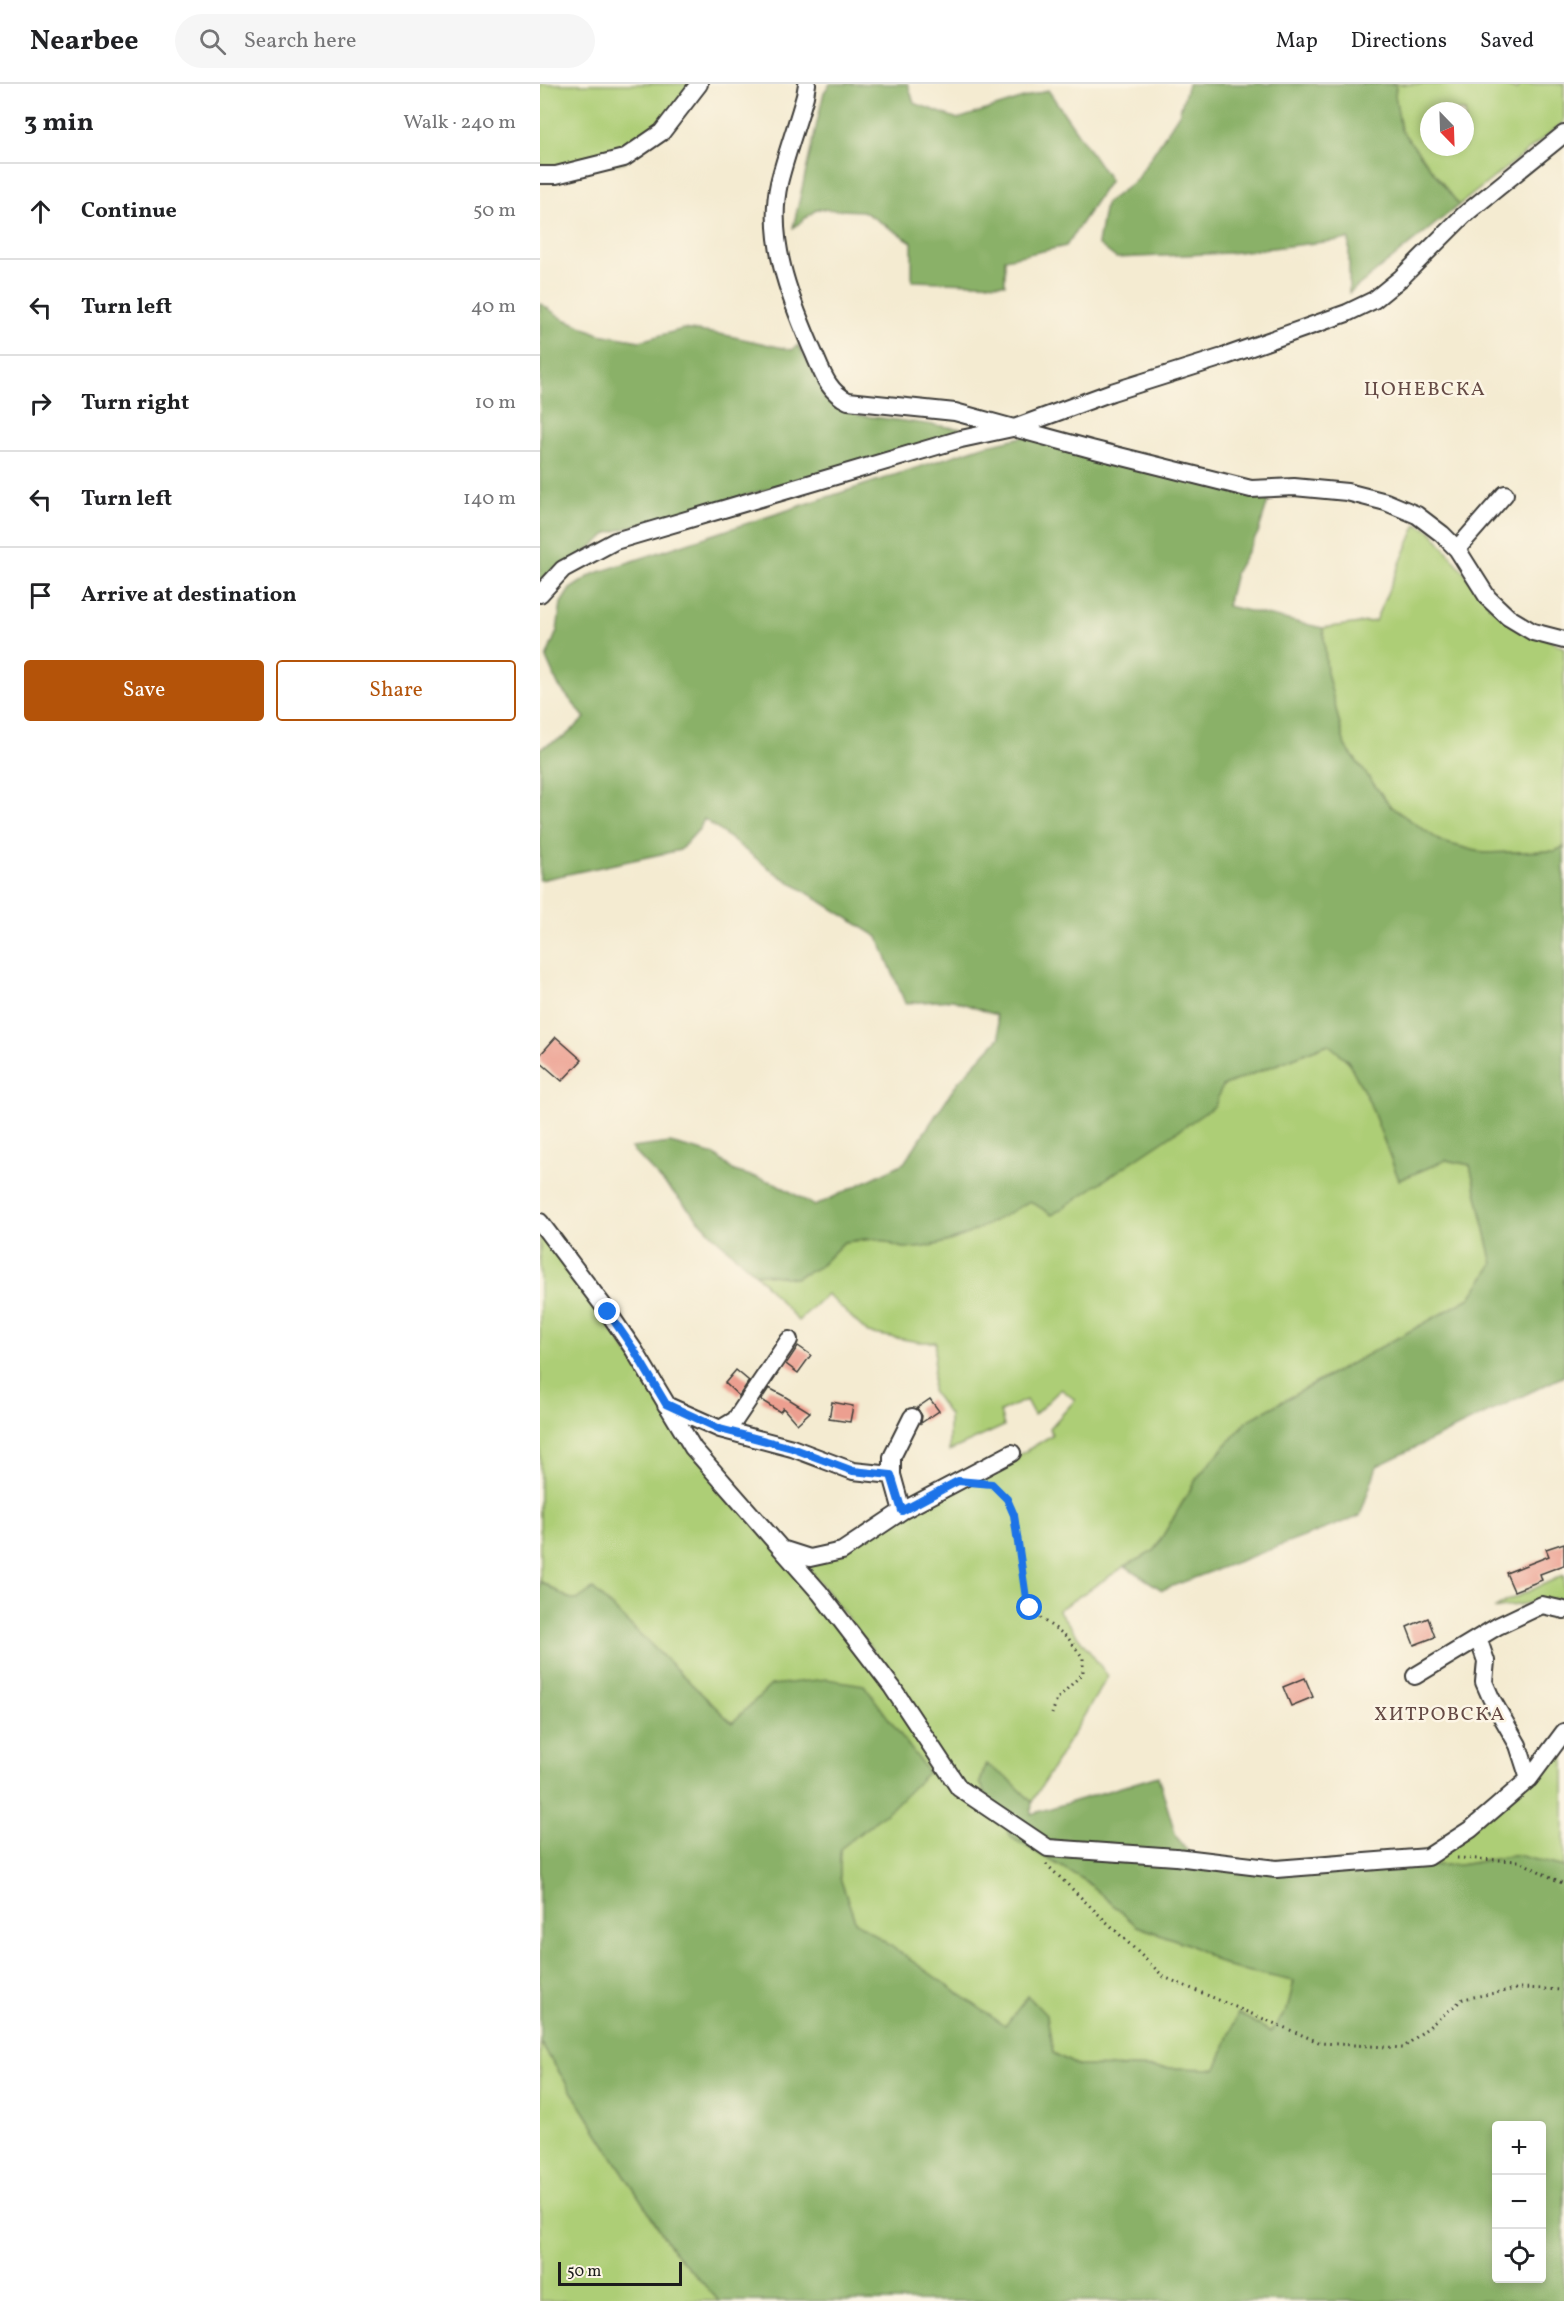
<!DOCTYPE html>
<meta charset="utf-8">
<style>
:root{--surface:#fff;--page:#f6f6f6;--text:#202124;--muted:#757577;--line:#e0e0e0;--accent:#b45309}
body{margin:0;font-family:Vollkorn,serif;background:var(--page);color:var(--text)}
.controls{position:absolute;right:18px;bottom:18px;display:grid;overflow:hidden;border-radius:6px;box-shadow:0 3px 9px #0003}
.controls button{width:54px;height:54px;display:grid;place-items:center;padding:0;border:0;border-bottom:2px solid var(--line);background:var(--surface);color:var(--text);font:30px sans-serif}
.compass{position:absolute;left:880px;top:18px;width:54px;height:54px;border-radius:50%;background:var(--surface);box-shadow:0 3px 9px #0003;rotate:157deg}
.scale{position:absolute;left:18px;bottom:15px;width:124px;box-sizing:border-box;padding-left:6px;border:3px solid #1c1c1c;border-top:0;font-size:16px;line-height:21px;white-space:nowrap;color:#1c1c1c;-webkit-text-stroke:4px #fcf5e5;paint-order:stroke}
.stop{position:absolute;width:18px;height:18px;margin:-14px;border:4px solid #1a73e8;border-radius:50%;background:#fff}
.stop.end{background:#1a73e8;border-color:#fff;box-shadow:0 2px 6px #0008}
.list{margin:0;padding:0;list-style:none}
h2{display:flex;justify-content:space-between;align-items:center;height:78px;margin:0;padding:0 24px;font-size:26px}
h2 small{font-size:20px;font-weight:400;color:var(--muted)}
.list li{display:grid;grid-template-columns:39px 1fr auto;gap:18px;align-items:center;box-sizing:border-box;height:96px;padding:0 24px;border-top:2px solid var(--line)}
.list b{display:block;font-size:22px;white-space:nowrap}
.list em{font-size:20px;font-style:normal;color:var(--muted)}
.actions{display:flex;gap:12px;padding:18px 24px}
.actions a{flex:1;padding:14px 0;border:2px solid var(--accent);border-radius:6px;text-align:center;font-size:21px;color:var(--accent)}
.actions .main{background:var(--accent);color:#fff}
.icon{flex:none;width:33px;height:33px;fill:none;stroke:currentColor;stroke-width:2;stroke-linecap:round;stroke-linejoin:round}
.map{position:relative;flex:none;width:1024px;height:2217px;overflow:hidden}
header{display:flex;align-items:center;gap:36px;box-sizing:border-box;height:84px;padding:0 30px;background:var(--surface);border-bottom:2px solid var(--line)}
header strong{font-size:28px}
nav{display:flex;gap:33px;margin-inline-start:auto;font-size:21px}
.search{width:420px;height:54px;background:var(--page);display:flex;align-items:center;gap:15px;box-sizing:border-box;padding:0 21px;border-radius:33px;color:var(--muted);font-size:22px}
main{display:flex}
aside{flex:1;background:var(--surface)}
.map>svg:first-child{display:block}
</style>
<header>
<strong>Nearbee</strong>
<div class="search"><svg class="icon" aria-label="search" viewBox="0 0 24 24"><circle cx="10" cy="10" r="6"/><path d="M15 15l6 6"/></svg>Search here</div>
<nav><a>Map</a><a>Directions</a><a>Saved</a></nav>
</header>
<main>
<aside>
<h2>3 min<small>Walk · 240 m</small></h2>
<ul class="list">
<li><svg class="icon" aria-label="ahead" viewBox="0 0 24 24"><path d="M12 20V5M6 11l6-6 6 6"/></svg><div><b>Continue</b></div><em>50 m</em></li>
<li><svg class="icon" aria-label="left" viewBox="0 0 24 24"><path d="M17 20v-9H6M10 6l-5 5 5 5"/></svg><div><b>Turn left</b></div><em>40 m</em></li>
<li><svg class="icon" aria-label="right" viewBox="0 0 24 24"><path d="M7 20v-9h11M14 6l5 5-5 5"/></svg><div><b>Turn right</b></div><em>10 m</em></li>
<li><svg class="icon" aria-label="left" viewBox="0 0 24 24"><path d="M17 20v-9H6M10 6l-5 5 5 5"/></svg><div><b>Turn left</b></div><em>140 m</em></li>
<li><svg class="icon" aria-label="arrive" viewBox="0 0 24 24"><path d="M6 21V4h12l-3 4 3 4H6"/></svg><div><b>Arrive at destination</b></div></li>
</ul>
<div class="actions"><a class="main">Save</a><a>Share</a></div>
</aside>
<div class="map">
<svg width="1024" height="2217" viewBox="0 0 1024 2217">
<rect width="100%" height="100%" fill="#fcf5e5"/>
<filter id="ink" filterUnits="userSpaceOnUse"><feTurbulence type="fractalNoise" baseFrequency=".0167" numOctaves="2"/><feDisplacementMap in="SourceGraphic" scale="12" xChannelSelector="R" yChannelSelector="G"/><feConvolveMatrix kernelMatrix="1 2 1 2 8 2 1 2 1" color-interpolation-filters="sRGB"/></filter>
<filter id="wash" filterUnits="userSpaceOnUse"><feTurbulence type="fractalNoise" baseFrequency=".008" numOctaves="4" result="noise"/><feDisplacementMap in="SourceGraphic" scale="24" xChannelSelector="R" yChannelSelector="G"/><feGaussianBlur stdDeviation="1.35" result="paint"/><feColorMatrix in="noise" values="0 0 0 0 0 0 0 0 0 0 0 0 0 0 0 0 0 1.4 0 .05"/><feComposite in="paint" operator="in"/></filter>
<g filter="url(#wash)">
<rect width="100%" height="100%" fill="#f4ebd1"/>
<path fill="#adce76" stroke="#647549" stroke-width="1.5" fill-rule="evenodd" d="M0,0H159L85,78L0,95Z
M856,0H961L977,6L981,0H1024V38L919,121L861,46L855,12ZM889,27H925V63H889Z
M877,440L891,447L954,526L1024,564V763L1015,767L944,769L902,758L851,723L805,662L787,589L783,544L835,537Z
M789,960L808,977L829,1017L859,1096L906,1076L930,1081L953,1180L930,1214L707,1337L657,1394L614,1467L585,1482L518,1526L568,1592L492,1718L470,1696L445,1681L440,1699L472,1754L546,1797L597,1842L650,1861L688,1883L754,1897L747,1926L731,1948L698,1929L676,1985L538,1982L513,1969L507,1932L465,1942L315,1837L300,1794V1765L353,1723L231,1601L192,1639L53,1505L37,1516L28,1514L0,1497V1139L137,1342L372,1627V1616L262,1476C347,1438 433,1401 512,1351L510,1344L535,1316L521,1305L494,1331L486,1316L460,1328L464,1342L409,1367V1331L392,1307L396,1258H379L328,1249L287,1210L258,1237L215,1189L255,1194L279,1183L304,1158L337,1155L362,1164L682,1002Z
M1024,1491V1519L1018,1514L954,1525L967,1517Z
M1024,1650V1783L977,1771L920,1781L863,1782L966,1718Z
M0,1958L132,2165L179,2217H0Z"/>
<path fill="#8ab167" stroke="#536642" stroke-width="1.5" fill-rule="evenodd" d="M290,0H368L374,19L418,35L508,6L570,96L526,162L465,175V200L372,197V158L323,127L277,125L253,144L284,8Z
M648,0H856L855,12L861,46L919,121L809,209V155L689,169L576,174L558,160L565,120L596,96L639,30Z
M0,219L22,234L59,250L100,257L143,245L185,251L252,266L258,261L284,306L318,331L424,345L413,354L69,449L0,505Z
M491,351L730,411L718,449L695,489L687,522L783,544L787,589L805,662L851,723L902,758L944,769L1015,767L1024,763V1292L837,1382L820,1432L622,1506L585,1482L614,1467L657,1394L707,1337L930,1214L953,1180L930,1081L906,1076L859,1096L829,1017L808,977L788,960L682,1002L675,1022L512,1131L490,1117C453,1138 408,1166 364,1164C354,1163 346,1156 337,1155C326,1154 314,1157 304,1158L279,1183L255,1194L215,1189L177,1155L91,1064L130,1059L175,1071L194,1087L235,1099L275,1122L364,1079L418,998L460,953L456,931L413,916L365,919L338,853L234,788L164,735L160,744L140,766L0,796V664L24,653L45,634L18,601L6,574L17,547L21,519L30,505L53,490L443,362Z
M0,1497L28,1514L37,1516L53,1505L192,1639L231,1601L287,1595L324,1601L388,1688L353,1723L300,1765V1794L315,1837L465,1942L488,1912L507,1932L513,1969L538,1982L676,1985L698,1929L731,1948L747,1926L754,1897L688,1883L650,1861L597,1842L546,1797L472,1754L440,1699L446,1680L470,1696L492,1718L491,1730L618,1692L636,1752L652,1773L691,1777L750,1776L863,1782L920,1781L977,1771L1024,1783V2217H179L132,2165L0,1958ZM957,2042H1002V2194H957Z"/>
<g id="blocks">
<path fill="#ec9f90" d="M16,953L42,976L22,997L0,978V971Z
M258,1262L271,1271L258,1289L246,1280Z
M196,1286L209,1297L199,1312L185,1299Z
M229,1304L244,1312L270,1328L257,1340L243,1324L240,1328L221,1316Z
M390,1315L399,1327L381,1339L382,1332L377,1324Z
M292,1318L313,1322L310,1338L289,1335Z
M1024,1459V1481L1000,1490L1002,1496L974,1507L966,1489L1009,1472L1006,1465Z
M888,1534L895,1553L874,1561L867,1543Z
M765,1594L773,1613L751,1622L743,1603Z"/>
</g>
</g>
<g filter="url(#ink)">
<use href="#blocks" fill-opacity="0" stroke="#3c3b37" stroke-width="1.5"/>
<g fill="none" stroke-linecap="round" stroke-linejoin="round">
<defs>
<path id="minor" d="M267,0L265,12C257,41 246,70 239,99C227,155 249,212 271,263C281,284 286,307 308,317L415,328L551,365L711,405L754,403L807,408L846,418L877,431L902,450L917,465L948,514L968,533L993,548L1024,556
M0,91H16L84,74L122,48L159,0
M917,465L965,410
M0,510L23,485L75,457L421,355L477,343L572,308L686,272L807,229L834,216L861,194L924,131L1024,50
M0,1138L68,1228L94,1266L153,1364L280,1509L352,1603L419,1704L508,1764L636,1773L736,1785L888,1773L931,1745L989,1695L1024,1648
M126,1321L180,1345L252,1364L313,1387L352,1391
M180,1345L195,1336L249,1256
M362,1427L352,1391V1373L372,1333
M245,1466L270,1474L302,1467L362,1427L472,1369
M938,1554L946,1577L944,1598L951,1614L978,1661L989,1695
M875,1592L958,1542L1002,1521L1024,1526"/>
</defs>
<use href="#minor" stroke="#3c3b37" stroke-width="20"/>
<path stroke="#3c3b37" stroke-width="3" stroke-dasharray="1.5 4.5" stroke-linecap="butt" d="M449,1400H452L467,1415L474,1431L486,1514C496,1537 511,1539 528,1554C533,1560 538,1567 543,1574V1589L517,1615L512,1630
M917,1774L979,1777L1024,1800
M506,1780L624,1893L781,1959L863,1964L923,1915L981,1904L1024,1906"/>
<use href="#minor" stroke="#fff" stroke-width="16"/>
</g>
</g>
<g fill="none" stroke-linecap="round" stroke-linejoin="round" filter="url(#ink)">
<path stroke="#1a73e8" stroke-width="8" d="M68,1228L94,1266L126,1320L180,1345L252,1364L313,1387L351,1391L362,1427L418,1397L452,1400L467,1415L474,1431L486,1514L490,1524"/>
</g>
<g text-anchor="middle" dominant-baseline="central" stroke-width="5" stroke-linejoin="round" paint-order="stroke">
<g font-size="20" letter-spacing="1.5" fill="#654a45" stroke="#fcf5e5">
<text x="885" y="306">ЦОНЕВСКА</text>
<text x="900" y="1631">ХИТРОВСКА</text>
</g>
</g>
</svg>
<div class="controls">
<button>+</button>
<button>−</button>
<button><svg class="icon" aria-label="locate" viewBox="0 0 24 24"><circle cx="12" cy="12" r="6"/><path d="M12 2v4M12 18v4M2 12h4M18 12h4"/></svg></button>
</div>
<svg class="compass" viewBox="-18 -18 36 36"><path d="M0-13l5 13h-10z" fill="#e53935"/><path d="M0 13l5-13h-10z" fill="#757577"/></svg>
<div class="scale">50 m</div>
<div class="stop" style="left:490px;top:1524px"></div>
<div class="stop end" style="left:68px;top:1228px"></div>
</div>
</main>
